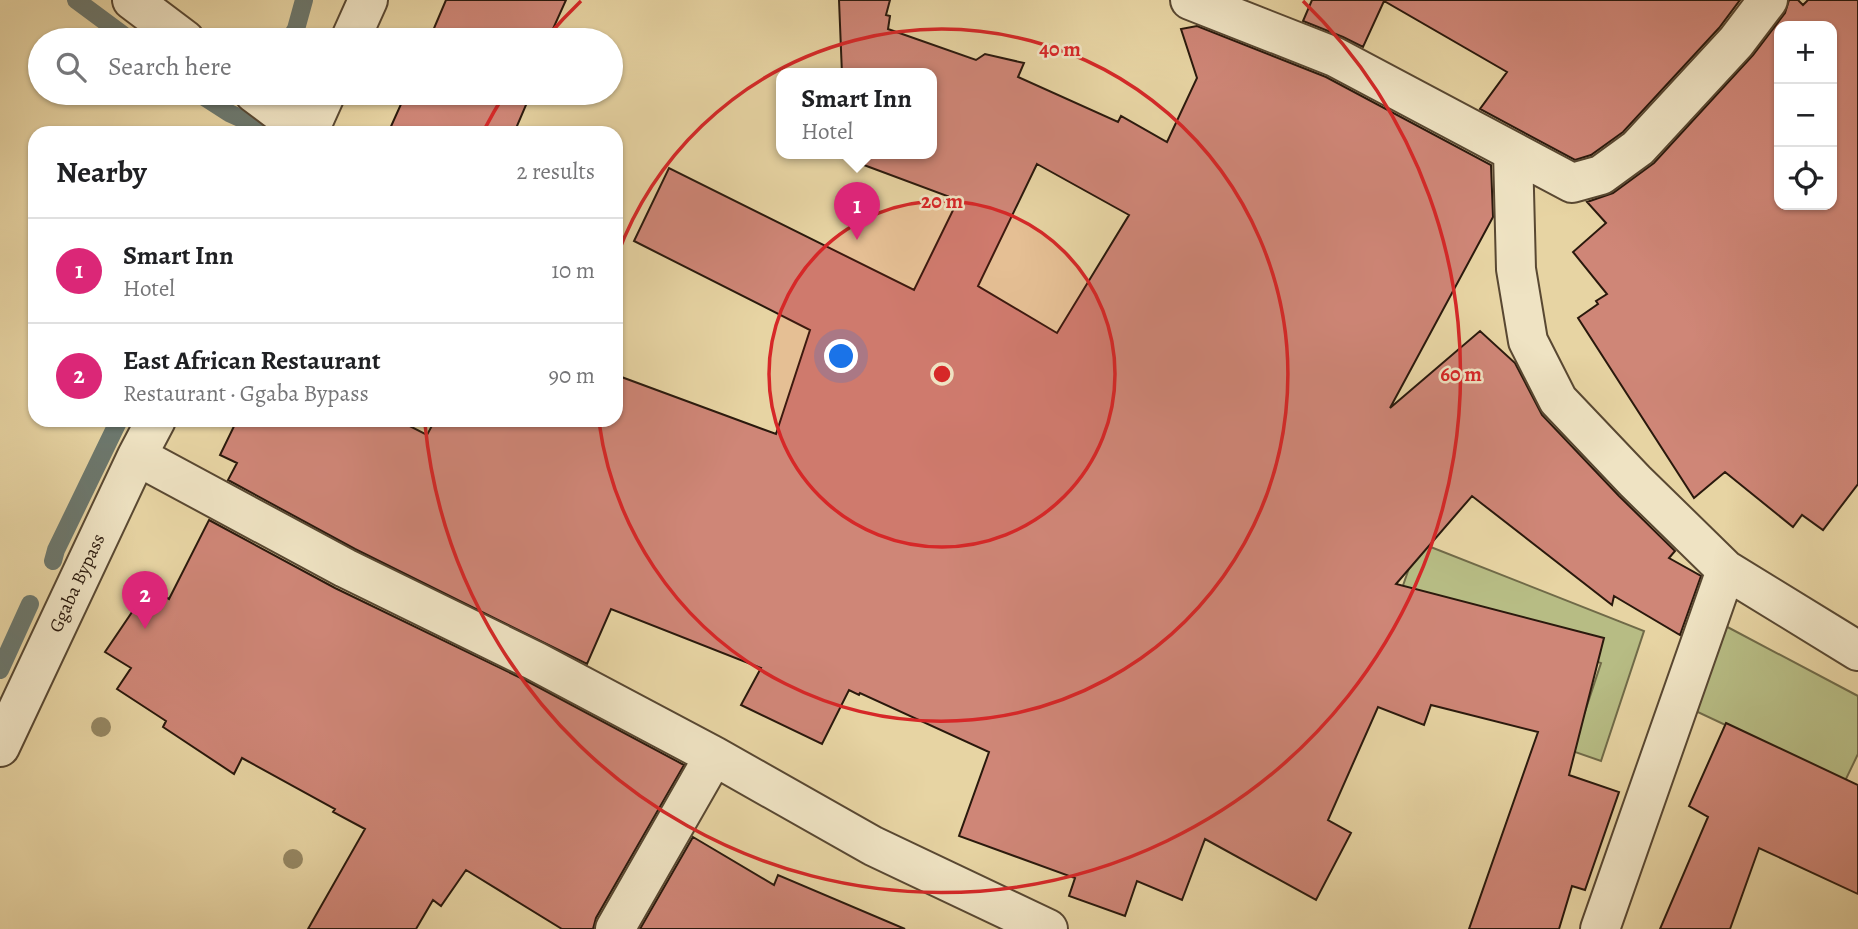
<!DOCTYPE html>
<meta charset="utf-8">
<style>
:root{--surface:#fff;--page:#f2f2f2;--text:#202124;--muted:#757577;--line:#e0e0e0;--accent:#db2777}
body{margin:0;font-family:Alegreya,serif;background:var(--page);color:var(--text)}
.controls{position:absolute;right:21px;top:21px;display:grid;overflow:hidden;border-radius:14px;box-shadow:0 2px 5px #0004}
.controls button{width:63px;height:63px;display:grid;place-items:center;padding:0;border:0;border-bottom:2px solid var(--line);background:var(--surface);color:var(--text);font:35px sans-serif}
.you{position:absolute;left:842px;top:357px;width:24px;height:24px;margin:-18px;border:5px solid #fff;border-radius:50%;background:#1a73e8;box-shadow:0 0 0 10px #1a73e833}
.badge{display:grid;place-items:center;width:46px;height:46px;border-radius:50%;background:var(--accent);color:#fff;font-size:23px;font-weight:700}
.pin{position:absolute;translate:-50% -58px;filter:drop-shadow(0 2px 4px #0008)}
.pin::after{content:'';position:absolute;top:37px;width:24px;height:21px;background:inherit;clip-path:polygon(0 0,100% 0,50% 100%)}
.popup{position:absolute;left:776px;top:68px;width:161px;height:91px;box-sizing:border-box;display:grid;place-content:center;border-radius:14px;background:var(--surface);filter:drop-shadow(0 2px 5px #0005);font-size:23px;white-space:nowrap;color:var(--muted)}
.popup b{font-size:26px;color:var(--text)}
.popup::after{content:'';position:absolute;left:50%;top:100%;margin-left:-14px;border:14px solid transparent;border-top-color:var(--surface)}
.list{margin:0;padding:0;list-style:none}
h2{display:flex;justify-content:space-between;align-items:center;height:91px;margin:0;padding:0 28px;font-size:30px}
h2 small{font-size:23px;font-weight:400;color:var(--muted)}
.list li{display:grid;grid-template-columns:46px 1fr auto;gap:21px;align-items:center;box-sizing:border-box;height:105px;padding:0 28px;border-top:2px solid var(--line)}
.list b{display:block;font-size:26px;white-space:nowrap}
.list p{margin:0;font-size:23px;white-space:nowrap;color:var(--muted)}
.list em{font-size:23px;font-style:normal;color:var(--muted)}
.icon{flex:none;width:38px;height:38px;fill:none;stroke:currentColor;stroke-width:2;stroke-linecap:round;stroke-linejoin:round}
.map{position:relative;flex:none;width:1858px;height:929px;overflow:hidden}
.search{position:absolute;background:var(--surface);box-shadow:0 2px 5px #0004;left:28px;top:28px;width:595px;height:77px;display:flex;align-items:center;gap:18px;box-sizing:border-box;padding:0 24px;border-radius:38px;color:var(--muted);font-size:26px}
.panel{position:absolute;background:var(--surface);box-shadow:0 2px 5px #0004;left:28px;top:126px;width:595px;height:301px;border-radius:21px}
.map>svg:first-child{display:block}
</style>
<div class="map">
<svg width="1858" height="929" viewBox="0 0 1858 929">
<rect width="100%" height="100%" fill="#e7d4a3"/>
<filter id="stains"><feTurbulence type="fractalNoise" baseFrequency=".00286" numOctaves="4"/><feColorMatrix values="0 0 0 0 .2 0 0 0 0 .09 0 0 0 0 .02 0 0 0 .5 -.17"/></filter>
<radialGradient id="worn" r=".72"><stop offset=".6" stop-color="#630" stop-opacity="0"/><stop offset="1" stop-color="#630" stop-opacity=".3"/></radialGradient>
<path fill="#b7bc84" stroke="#706a48" stroke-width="2" d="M1418,542L1644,631L1601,761L1572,751L1601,663L1546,643L1376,664Z
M1718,622L1858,696V754L1845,781L1687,707Z"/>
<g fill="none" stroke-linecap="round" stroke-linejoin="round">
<path stroke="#6c786e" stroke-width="18" d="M76,0L130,40
M289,40L296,29L304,0
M198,93L229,113L260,127
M53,561L56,550L119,420
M0,670L30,604"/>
</g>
<path fill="#cf8677" stroke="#2a190d" stroke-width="2" fill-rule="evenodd" d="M446,0H566L548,40H429Z
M839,0H890L886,15L890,16L888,29L976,60L985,54L1024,63L1018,77L1118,122L1121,116L1167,142L1197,78L1181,29L1197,26L1326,77L1491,165L1493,217L1390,408L1480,331L1515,363L1542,415L1619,496L1675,551L1669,558L1701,576L1680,635L1614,596L1612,605L1472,496L1396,584L1604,638L1569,775L1619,792L1585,890L1572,886L1559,929H1469L1538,732L1431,705L1424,725L1378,707L1328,820L1351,833L1316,900L1205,839L1182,900L1137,881L1125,916L1069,896L1075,878L959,836L989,752L860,693L859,695L849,690L822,744L741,705L761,668L611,609L587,664L355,549L228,480L237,463L220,455L237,420H398L427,435L435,420H616V375L776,434L810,330L634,241L669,168L914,290L958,200L845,158V154H932V74H842ZM1037,164L1129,215L1057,333L978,286Z
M1312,0H1740L1719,28L1623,132L1591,155L1575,160L1480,109L1507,72L1384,1L1363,47L1343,37L1303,21Z
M1789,0H1798L1803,5L1808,0H1858V484L1823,530L1802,515L1793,527L1725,472L1694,498L1578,318L1598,304L1596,301L1607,294L1573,252L1606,223L1587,202L1613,193L1654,163L1753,55L1785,13ZM1779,26H1832V205H1779Z
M406,93H525L524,95L529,98L514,133H388Z
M209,520L335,588L525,680L684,765L596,918L593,929H562L466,870L441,906L433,900L416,929H308L365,829L333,812L335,809L242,758L234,774L163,727L166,721L117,689L131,668L105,652L147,590L148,591L151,587L169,599Z
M1726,723L1858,785V894L1759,848L1730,929H1660L1708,817L1689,806Z
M693,837L774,885L778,875L905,929H640Z"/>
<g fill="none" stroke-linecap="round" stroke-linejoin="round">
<defs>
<path id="minor" d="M132,0L185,40
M1190,0L1335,57L1572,183L1601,175L1638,148L1736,42L1768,0
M350,40L368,0
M254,93L307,133
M308,133L326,93
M1513,152L1516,269L1528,341L1558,400L1635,481L1726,570L1600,929
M137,456L345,568L535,661L714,756L873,846L1048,929
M1726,570L1858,651
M0,747L137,456L156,420
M615,929L714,756"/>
</defs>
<use href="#minor" stroke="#594832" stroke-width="42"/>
<use href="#minor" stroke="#efe3c3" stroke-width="38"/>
</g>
<g fill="#968864">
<circle cx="101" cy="727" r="10"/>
<circle cx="293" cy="859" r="10"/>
</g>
<circle cx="942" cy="374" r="173" fill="#d62828" fill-opacity=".12"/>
<g fill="none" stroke="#d62828" stroke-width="3.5">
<circle cx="942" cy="374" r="173"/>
<path d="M617 256A346 346 0 1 1 599 422"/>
<path d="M484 130A519 519 0 0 1 504 95M547 37A519 519 0 0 1 581 1M1303 1A519 519 0 1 1 425 424"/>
</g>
<g text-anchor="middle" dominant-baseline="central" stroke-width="5" stroke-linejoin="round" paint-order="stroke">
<g font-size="19" fill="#2a190d" stroke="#efe3c3">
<text transform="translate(77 583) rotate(-65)">Ggaba Bypass</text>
</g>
</g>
<circle cx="942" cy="374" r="10" fill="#d62828" stroke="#efe3c3" stroke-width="3.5"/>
<g font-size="21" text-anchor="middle" font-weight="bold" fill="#d62828" stroke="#efe3c3" stroke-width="5" stroke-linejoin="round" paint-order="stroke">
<text x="1060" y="56">40 m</text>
<text x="942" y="208">20 m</text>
<text x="1461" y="381">60 m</text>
</g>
<rect width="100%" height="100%" filter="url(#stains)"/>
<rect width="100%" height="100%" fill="url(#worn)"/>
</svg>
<div class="controls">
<button>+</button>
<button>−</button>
<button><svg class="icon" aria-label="locate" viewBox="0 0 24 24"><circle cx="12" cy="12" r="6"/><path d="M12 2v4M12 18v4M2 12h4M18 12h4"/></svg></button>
</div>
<div class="you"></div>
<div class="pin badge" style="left:857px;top:240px">1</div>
<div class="popup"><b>Smart Inn</b>Hotel</div>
<div class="pin badge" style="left:145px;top:629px">2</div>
<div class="search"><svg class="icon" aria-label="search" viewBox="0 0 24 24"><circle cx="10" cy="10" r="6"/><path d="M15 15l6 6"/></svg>Search here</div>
<section class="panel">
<h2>Nearby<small>2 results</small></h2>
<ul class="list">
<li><span class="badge">1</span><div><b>Smart Inn</b><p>Hotel</p></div><em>10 m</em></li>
<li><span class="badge">2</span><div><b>East African Restaurant</b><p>Restaurant · Ggaba Bypass</p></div><em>90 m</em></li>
</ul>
</section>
</div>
